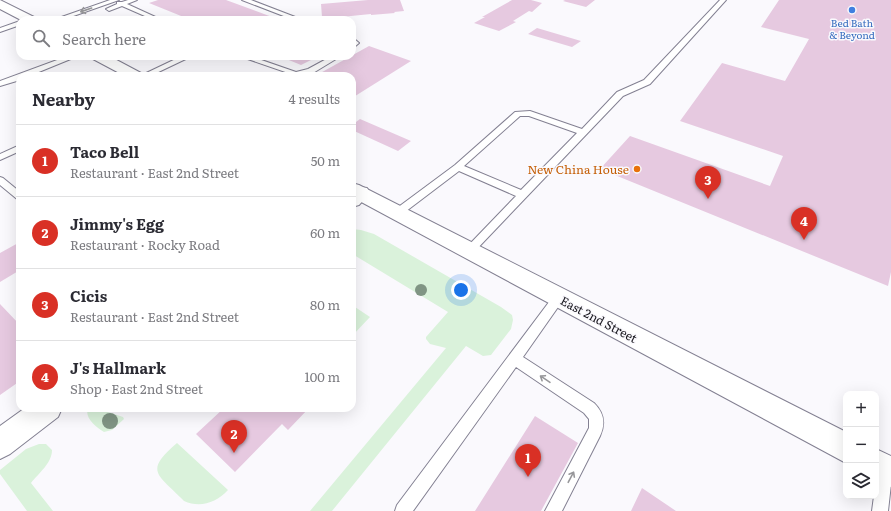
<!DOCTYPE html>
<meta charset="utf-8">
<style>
:root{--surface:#fff;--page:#f2f2f3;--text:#2b2b33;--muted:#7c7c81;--line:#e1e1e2;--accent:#d93025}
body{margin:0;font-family:Literata,serif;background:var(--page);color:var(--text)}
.controls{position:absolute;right:12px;bottom:12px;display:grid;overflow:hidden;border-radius:8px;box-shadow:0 4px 16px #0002}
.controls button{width:36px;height:36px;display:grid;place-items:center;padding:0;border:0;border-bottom:1px solid var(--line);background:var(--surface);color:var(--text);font:20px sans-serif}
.you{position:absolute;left:461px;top:290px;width:14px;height:14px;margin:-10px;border:3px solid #fff;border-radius:50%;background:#1a73e8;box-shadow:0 0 0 6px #1a73e833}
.badge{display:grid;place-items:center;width:26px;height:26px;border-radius:50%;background:var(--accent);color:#fff;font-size:13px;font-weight:700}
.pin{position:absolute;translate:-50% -33px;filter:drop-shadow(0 1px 2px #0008)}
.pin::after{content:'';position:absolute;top:21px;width:14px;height:12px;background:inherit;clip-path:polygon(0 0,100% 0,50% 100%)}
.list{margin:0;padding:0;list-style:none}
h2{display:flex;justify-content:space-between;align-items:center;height:52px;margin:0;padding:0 16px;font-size:17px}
h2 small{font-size:13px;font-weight:400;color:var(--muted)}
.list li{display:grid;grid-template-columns:26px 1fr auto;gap:12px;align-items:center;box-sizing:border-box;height:72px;padding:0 16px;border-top:1px solid var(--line)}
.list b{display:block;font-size:15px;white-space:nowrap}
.list p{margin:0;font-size:13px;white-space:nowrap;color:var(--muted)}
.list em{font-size:13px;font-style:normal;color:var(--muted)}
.icon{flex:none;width:22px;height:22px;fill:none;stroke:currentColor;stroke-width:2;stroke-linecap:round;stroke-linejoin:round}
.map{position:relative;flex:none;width:891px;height:511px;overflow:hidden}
.search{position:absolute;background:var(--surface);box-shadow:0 4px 16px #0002;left:16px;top:16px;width:340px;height:44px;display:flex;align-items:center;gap:10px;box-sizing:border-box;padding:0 14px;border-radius:12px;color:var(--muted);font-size:15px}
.panel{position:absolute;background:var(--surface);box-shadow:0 4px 16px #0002;left:16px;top:72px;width:340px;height:340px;border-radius:12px}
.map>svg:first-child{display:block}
</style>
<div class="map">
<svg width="891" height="511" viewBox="0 0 891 511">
<rect width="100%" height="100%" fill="#faf9fd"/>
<path fill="#daf2db" d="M352,229L361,230L374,234L501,307L512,315L513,320L511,329L491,355L483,356L466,346L332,511H310L446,348L430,344L426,339V337L448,312L354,255L352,256Z
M352,305L370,317L352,336Z
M88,408H113L108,412L123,417L124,419L112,430L104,432C96,427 84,418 88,408Z
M177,443L228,490C216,503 200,508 184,501C158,474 143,472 177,443Z
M39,444H46L52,450C52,463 39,473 31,483L53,511H27L0,474V470L26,449Z"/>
<path fill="#e6c9e0" d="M158,0H226L280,20H191L149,3Z
M368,0H400L404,11L394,12L395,13L371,15V14L331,18V16L322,17L321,4Z
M512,0H531L542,3L532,12L529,11L513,21L516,22L499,31L474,23L485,17H482Z
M565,0H595L586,7L563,1Z
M779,0H891V272L888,286L600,169L630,136L770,186L783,156L680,121L722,63L785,81L809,39L761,27Z
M537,28L581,41L572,47L528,34Z
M369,46L411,61L352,98V76H315Z
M279,56H319L301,65Z
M360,119L411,141L398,151L352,130V125Z
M20,242V270L0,282V253Z
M0,304L20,325V381L0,395Z
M224,408H309L288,430L282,424L235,472L196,434Z
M535,416L578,443L541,511H475Z
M642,488L676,511H631Z"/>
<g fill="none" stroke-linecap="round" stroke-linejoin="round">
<defs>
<path id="service" d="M110,0H119L62,20H53Z
M128,0H137L127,4L162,20H154L122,6L109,11L106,9L117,4V2H122Z
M242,0H251L303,20H294Z
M720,0H726L650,84L623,96L473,253H465L464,250L516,196L459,171L401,215H393L392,213L393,211L455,165L515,112L530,111L582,129L617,92L644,80ZM520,116H529L577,133L521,190L464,166Z
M20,21V25L0,32V28Z
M352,37L359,43L352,49Z
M68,56H78L29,76H20V80L0,86V81Z
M182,56H192L150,76H140Z
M239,56H250L296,72L308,69L332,56H341L313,73L297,76Z
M20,145V151L0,160V154Z
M0,177L3,178L20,192V200L17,199L0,185Z
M559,292L563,294L565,297L563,300L523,357L594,403C604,413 606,423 600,436L562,511H545L589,428V419L584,413L516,367L413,511H395L397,505L555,294Z
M885,461L891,465V484L888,511H872L874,496H876V480L880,464Z"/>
<path id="minor" d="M360,187L367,188L370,193L359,205L352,207V189Z
M25,408H62L58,417L10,454L0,459V426Z"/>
<path id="primary" d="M0,0L34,17L36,20H21L0,9Z
M91,56H109L141,73L143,76H125L93,59Z
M352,183L359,185L846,432V463L352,197Z
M876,449L891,456V487L876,481Z"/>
</defs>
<use href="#service" stroke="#838092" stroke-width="2"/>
<use href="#minor" stroke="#838092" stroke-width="2"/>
<use href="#primary" stroke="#838092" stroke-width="2"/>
<use href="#service" fill="#fff" fill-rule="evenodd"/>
<use href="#minor" fill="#fff" fill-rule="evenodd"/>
<use href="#primary" fill="#fff" fill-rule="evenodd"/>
</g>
<g fill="#809584">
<circle cx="421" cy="290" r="6"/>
<circle cx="110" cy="421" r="8"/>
</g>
<defs><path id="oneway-shaft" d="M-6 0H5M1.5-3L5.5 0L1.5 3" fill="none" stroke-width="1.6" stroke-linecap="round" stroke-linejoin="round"/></defs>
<g stroke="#97979a">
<use href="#oneway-shaft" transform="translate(86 10) rotate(161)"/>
<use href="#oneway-shaft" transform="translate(545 379) rotate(-146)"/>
<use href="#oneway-shaft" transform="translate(571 477) rotate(-62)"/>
</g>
<circle fill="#3f7fe0" stroke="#faf9fd" stroke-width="1.5" cx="852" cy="10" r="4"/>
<circle fill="#e8710a" stroke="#faf9fd" stroke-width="1.5" cx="637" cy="169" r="4"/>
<g text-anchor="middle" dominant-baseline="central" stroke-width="3" stroke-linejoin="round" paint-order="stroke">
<g font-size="10" fill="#366cbe" stroke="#faf9fd">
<text x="852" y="22">Bed Bath<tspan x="852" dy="12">&amp; Beyond</tspan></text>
</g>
<g font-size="12" fill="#c56008" stroke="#faf9fd" text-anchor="end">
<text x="629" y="169">New China House</text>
</g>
<g font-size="12" fill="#18171e" stroke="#faf9fd">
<text transform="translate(599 319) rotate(28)">East 2nd Street</text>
</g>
</g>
</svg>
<div class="controls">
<button>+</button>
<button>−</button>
<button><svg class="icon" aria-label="layers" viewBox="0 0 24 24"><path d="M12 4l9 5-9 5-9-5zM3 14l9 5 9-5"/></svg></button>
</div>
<div class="you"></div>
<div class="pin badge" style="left:528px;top:477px">1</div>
<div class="pin badge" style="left:234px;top:453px">2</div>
<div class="pin badge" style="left:708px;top:199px">3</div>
<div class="pin badge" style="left:804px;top:240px">4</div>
<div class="search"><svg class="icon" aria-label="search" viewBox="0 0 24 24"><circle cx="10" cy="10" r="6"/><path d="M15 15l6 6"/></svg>Search here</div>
<section class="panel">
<h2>Nearby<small>4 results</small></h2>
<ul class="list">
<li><span class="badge">1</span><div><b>Taco Bell</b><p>Restaurant · East 2nd Street</p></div><em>50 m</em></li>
<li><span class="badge">2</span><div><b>Jimmy's Egg</b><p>Restaurant · Rocky Road</p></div><em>60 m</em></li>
<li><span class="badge">3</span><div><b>Cicis</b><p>Restaurant · East 2nd Street</p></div><em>80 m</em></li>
<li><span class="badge">4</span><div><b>J's Hallmark</b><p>Shop · East 2nd Street</p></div><em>100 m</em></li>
</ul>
</section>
</div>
